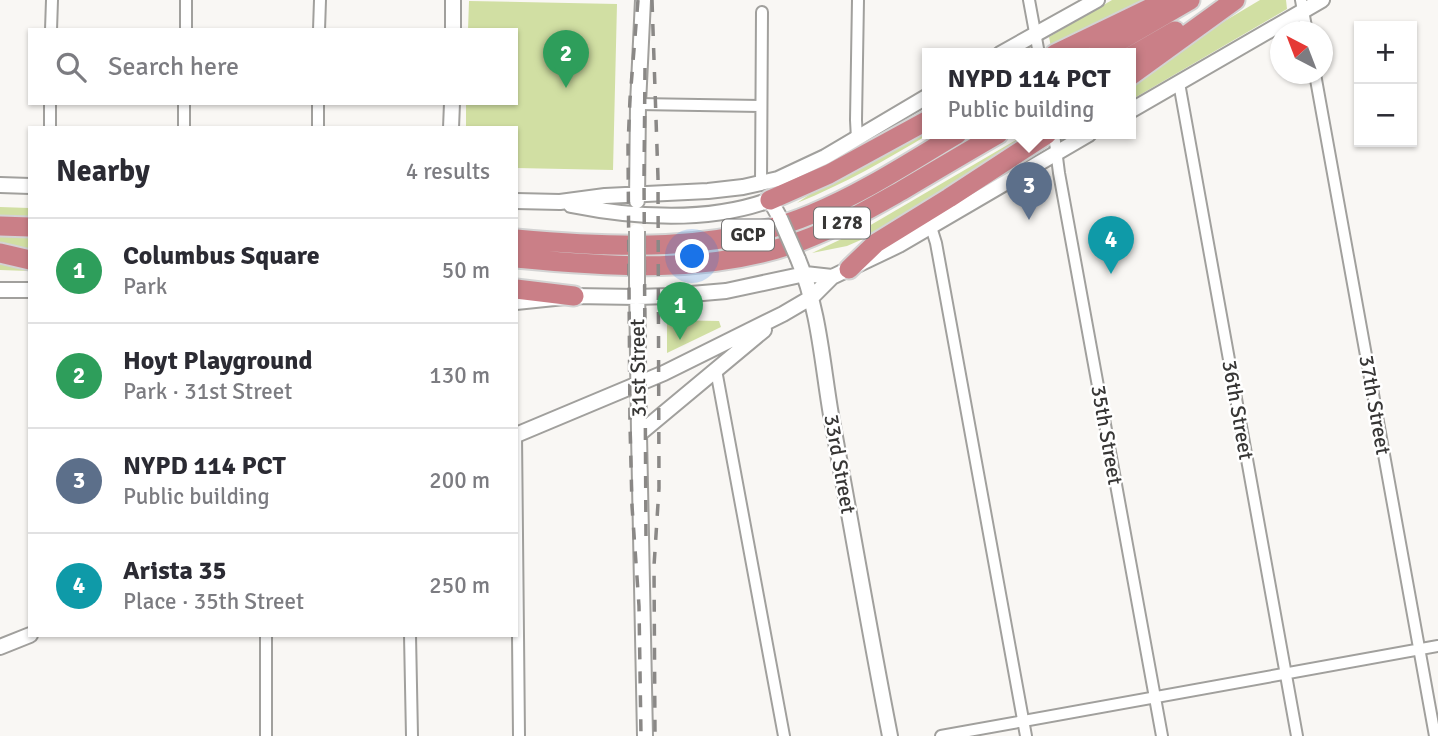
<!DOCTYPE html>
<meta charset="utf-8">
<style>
:root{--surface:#fff;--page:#f7f7f7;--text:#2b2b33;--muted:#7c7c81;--line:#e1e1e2;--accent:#b45309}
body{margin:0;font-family:Signika,sans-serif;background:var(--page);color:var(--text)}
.controls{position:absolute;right:21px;top:21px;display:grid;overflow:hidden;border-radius:0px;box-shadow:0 2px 5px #0004}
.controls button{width:63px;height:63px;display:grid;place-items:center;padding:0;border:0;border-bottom:2px solid var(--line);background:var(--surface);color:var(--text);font:35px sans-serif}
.compass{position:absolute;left:1270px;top:21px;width:63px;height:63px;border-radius:50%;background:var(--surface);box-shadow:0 2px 5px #0004;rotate:318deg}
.you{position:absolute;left:693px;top:257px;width:24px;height:24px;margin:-18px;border:5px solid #fff;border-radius:50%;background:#1a73e8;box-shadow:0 0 0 10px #1a73e833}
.badge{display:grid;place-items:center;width:46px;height:46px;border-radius:50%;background:var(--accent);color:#fff;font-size:23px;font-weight:700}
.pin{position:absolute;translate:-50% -58px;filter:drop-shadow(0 2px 4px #0008)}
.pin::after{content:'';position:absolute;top:37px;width:24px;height:21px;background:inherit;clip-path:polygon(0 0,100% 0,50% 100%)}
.popup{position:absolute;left:922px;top:48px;width:214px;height:91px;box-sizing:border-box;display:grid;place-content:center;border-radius:0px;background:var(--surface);filter:drop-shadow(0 2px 5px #0005);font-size:23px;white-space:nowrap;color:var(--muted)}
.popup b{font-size:26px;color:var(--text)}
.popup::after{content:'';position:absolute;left:50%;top:100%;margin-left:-14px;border:14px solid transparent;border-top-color:var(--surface)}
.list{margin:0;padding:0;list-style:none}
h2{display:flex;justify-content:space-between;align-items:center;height:91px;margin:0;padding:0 28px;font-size:30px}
h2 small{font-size:23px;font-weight:400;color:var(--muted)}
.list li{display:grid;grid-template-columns:46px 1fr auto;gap:21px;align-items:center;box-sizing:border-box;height:105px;padding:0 28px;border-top:2px solid var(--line)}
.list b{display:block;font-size:26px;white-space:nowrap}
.list p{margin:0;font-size:23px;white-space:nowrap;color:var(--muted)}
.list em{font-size:23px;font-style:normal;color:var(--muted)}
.icon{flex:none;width:38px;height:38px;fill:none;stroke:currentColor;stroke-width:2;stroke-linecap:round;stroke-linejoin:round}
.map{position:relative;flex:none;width:1438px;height:736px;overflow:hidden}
.search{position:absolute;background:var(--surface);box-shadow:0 2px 5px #0004;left:28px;top:28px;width:490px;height:77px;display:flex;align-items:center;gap:18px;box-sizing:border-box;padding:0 24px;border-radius:0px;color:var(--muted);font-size:26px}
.panel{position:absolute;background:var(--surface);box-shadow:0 2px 5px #0004;left:28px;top:126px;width:490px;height:511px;border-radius:0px}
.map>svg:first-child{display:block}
</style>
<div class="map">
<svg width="1438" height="736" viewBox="0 0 1438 736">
<rect width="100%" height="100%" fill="#f9f7f4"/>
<path fill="#d1dfa3" d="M1112,0H1151L1051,47L1049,37Z
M1260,0H1286L1287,9L1131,100V86L1218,25Z
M469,1L617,4L613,170L516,168V128H466V103H516V30H468Z
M927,127L928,134H929C886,160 844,184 797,203L837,176Z
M1026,134H1032L879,232L847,246L812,253L869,226Z
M0,207L29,208V271L0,270Z
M667,320L719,321L721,327L667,353Z"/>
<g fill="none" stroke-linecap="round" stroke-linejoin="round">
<defs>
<path id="street" d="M1029,0L1039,54
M1301,0L1307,32
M51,30L52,0
M186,30V0
M319,30L320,0
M1315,74L1435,736
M1179,83L1297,736
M638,104L760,106
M50,128V103
M184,128V103
M318,128V103
M1054,134L1059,173L1162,736
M857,139L856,120L858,0
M761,183L762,12
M931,227L936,243L1026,736
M716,370L784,736
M516,435L519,736
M410,635L412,736
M266,736V635
M941,736L1438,646"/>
<path id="secondary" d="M453,30V0
M1000,54L1097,0
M1130,111L1322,0
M451,128L452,103
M0,185L30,186
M516,201L560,202L605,196L708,191L743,187L778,179L825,157L928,96
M637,201L638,104L643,0
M571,205C636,218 707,223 770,200L780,218
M798,259C819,309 822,362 831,415C851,522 869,629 890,736
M637,281L639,434L645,736
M0,290H30
M516,302L574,296L637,297L668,296L726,291L805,274L832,277
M639,434L764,330
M516,435L664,373L783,314L812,297L832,277L899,245L1089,134
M0,647L30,635"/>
<path id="highway" d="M1055,54L1167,0
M1097,54L1190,0
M1130,57L1175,31
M1130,76L1235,0
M770,200L829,174L928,120
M0,226L30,227
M516,239C615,248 719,253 812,214C863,193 910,162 957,134
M0,253L30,260
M516,258C610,267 711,275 801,241C836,228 869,209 901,191C933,172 965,153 998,134
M849,269L876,243L949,198L1047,134
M516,289L574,296"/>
</defs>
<use href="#street" stroke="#a1a09d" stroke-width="14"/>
<use href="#secondary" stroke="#a1a09d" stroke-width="18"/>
<use href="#highway" stroke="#d3d3d3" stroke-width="23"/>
<use href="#street" stroke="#fff" stroke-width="10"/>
<use href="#secondary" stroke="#fff" stroke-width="14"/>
<use href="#highway" stroke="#ca7f87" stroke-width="19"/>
<path stroke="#8a8886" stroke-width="3.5" stroke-dasharray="12 12" stroke-linecap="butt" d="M638,0L630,99L628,146L630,424L632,506L639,606L641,736
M652,0L658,178L659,488L654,566L655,736
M645,68L644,177L646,544"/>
<defs>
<path id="secondary-bridge" d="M780,218L798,259
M637,231V281"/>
</defs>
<use href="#secondary-bridge" stroke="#a1a09d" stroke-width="18" stroke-linecap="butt"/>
<use href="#secondary-bridge" stroke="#fff" stroke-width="14"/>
</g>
<g text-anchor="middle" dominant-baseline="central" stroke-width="5" stroke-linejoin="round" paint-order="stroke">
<g fill="#fff" stroke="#737272" stroke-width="2">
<rect x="814" y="207.5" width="56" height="31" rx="5"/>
<rect x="722" y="219.5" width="52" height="31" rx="5"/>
</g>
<g font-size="19" font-weight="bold" fill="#373635">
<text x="842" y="223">I 278</text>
<text x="748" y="235">GCP</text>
</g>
<g font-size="21" fill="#373635" stroke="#fff">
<text transform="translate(638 368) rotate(-91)">31st Street</text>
<text transform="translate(1375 405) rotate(80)">37th Street</text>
<text transform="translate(1238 410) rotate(80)">36th Street</text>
<text transform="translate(1107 435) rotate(80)">35th Street</text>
<text transform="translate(840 464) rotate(80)">33rd Street</text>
</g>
</g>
</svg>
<div class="controls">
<button>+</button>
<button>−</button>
</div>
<svg class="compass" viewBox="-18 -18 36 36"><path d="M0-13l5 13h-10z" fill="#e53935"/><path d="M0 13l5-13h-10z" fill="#7c7c81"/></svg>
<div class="you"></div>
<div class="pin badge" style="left:680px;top:340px;background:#2e9e5b">1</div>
<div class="pin badge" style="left:566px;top:88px;background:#2e9e5b">2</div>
<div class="pin badge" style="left:1029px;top:220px;background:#5c6f8a">3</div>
<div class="popup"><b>NYPD 114 PCT</b>Public building</div>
<div class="pin badge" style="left:1111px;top:274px;background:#0f9aa8">4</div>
<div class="search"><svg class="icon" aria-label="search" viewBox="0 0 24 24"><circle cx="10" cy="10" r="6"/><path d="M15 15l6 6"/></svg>Search here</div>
<section class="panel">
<h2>Nearby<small>4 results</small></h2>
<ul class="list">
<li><span class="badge" style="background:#2e9e5b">1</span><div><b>Columbus Square</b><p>Park</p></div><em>50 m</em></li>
<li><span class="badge" style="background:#2e9e5b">2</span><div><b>Hoyt Playground</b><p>Park · 31st Street</p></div><em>130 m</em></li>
<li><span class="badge" style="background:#5c6f8a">3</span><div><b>NYPD 114 PCT</b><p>Public building</p></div><em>200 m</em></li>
<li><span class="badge" style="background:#0f9aa8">4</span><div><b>Arista 35</b><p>Place · 35th Street</p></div><em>250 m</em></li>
</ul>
</section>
</div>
